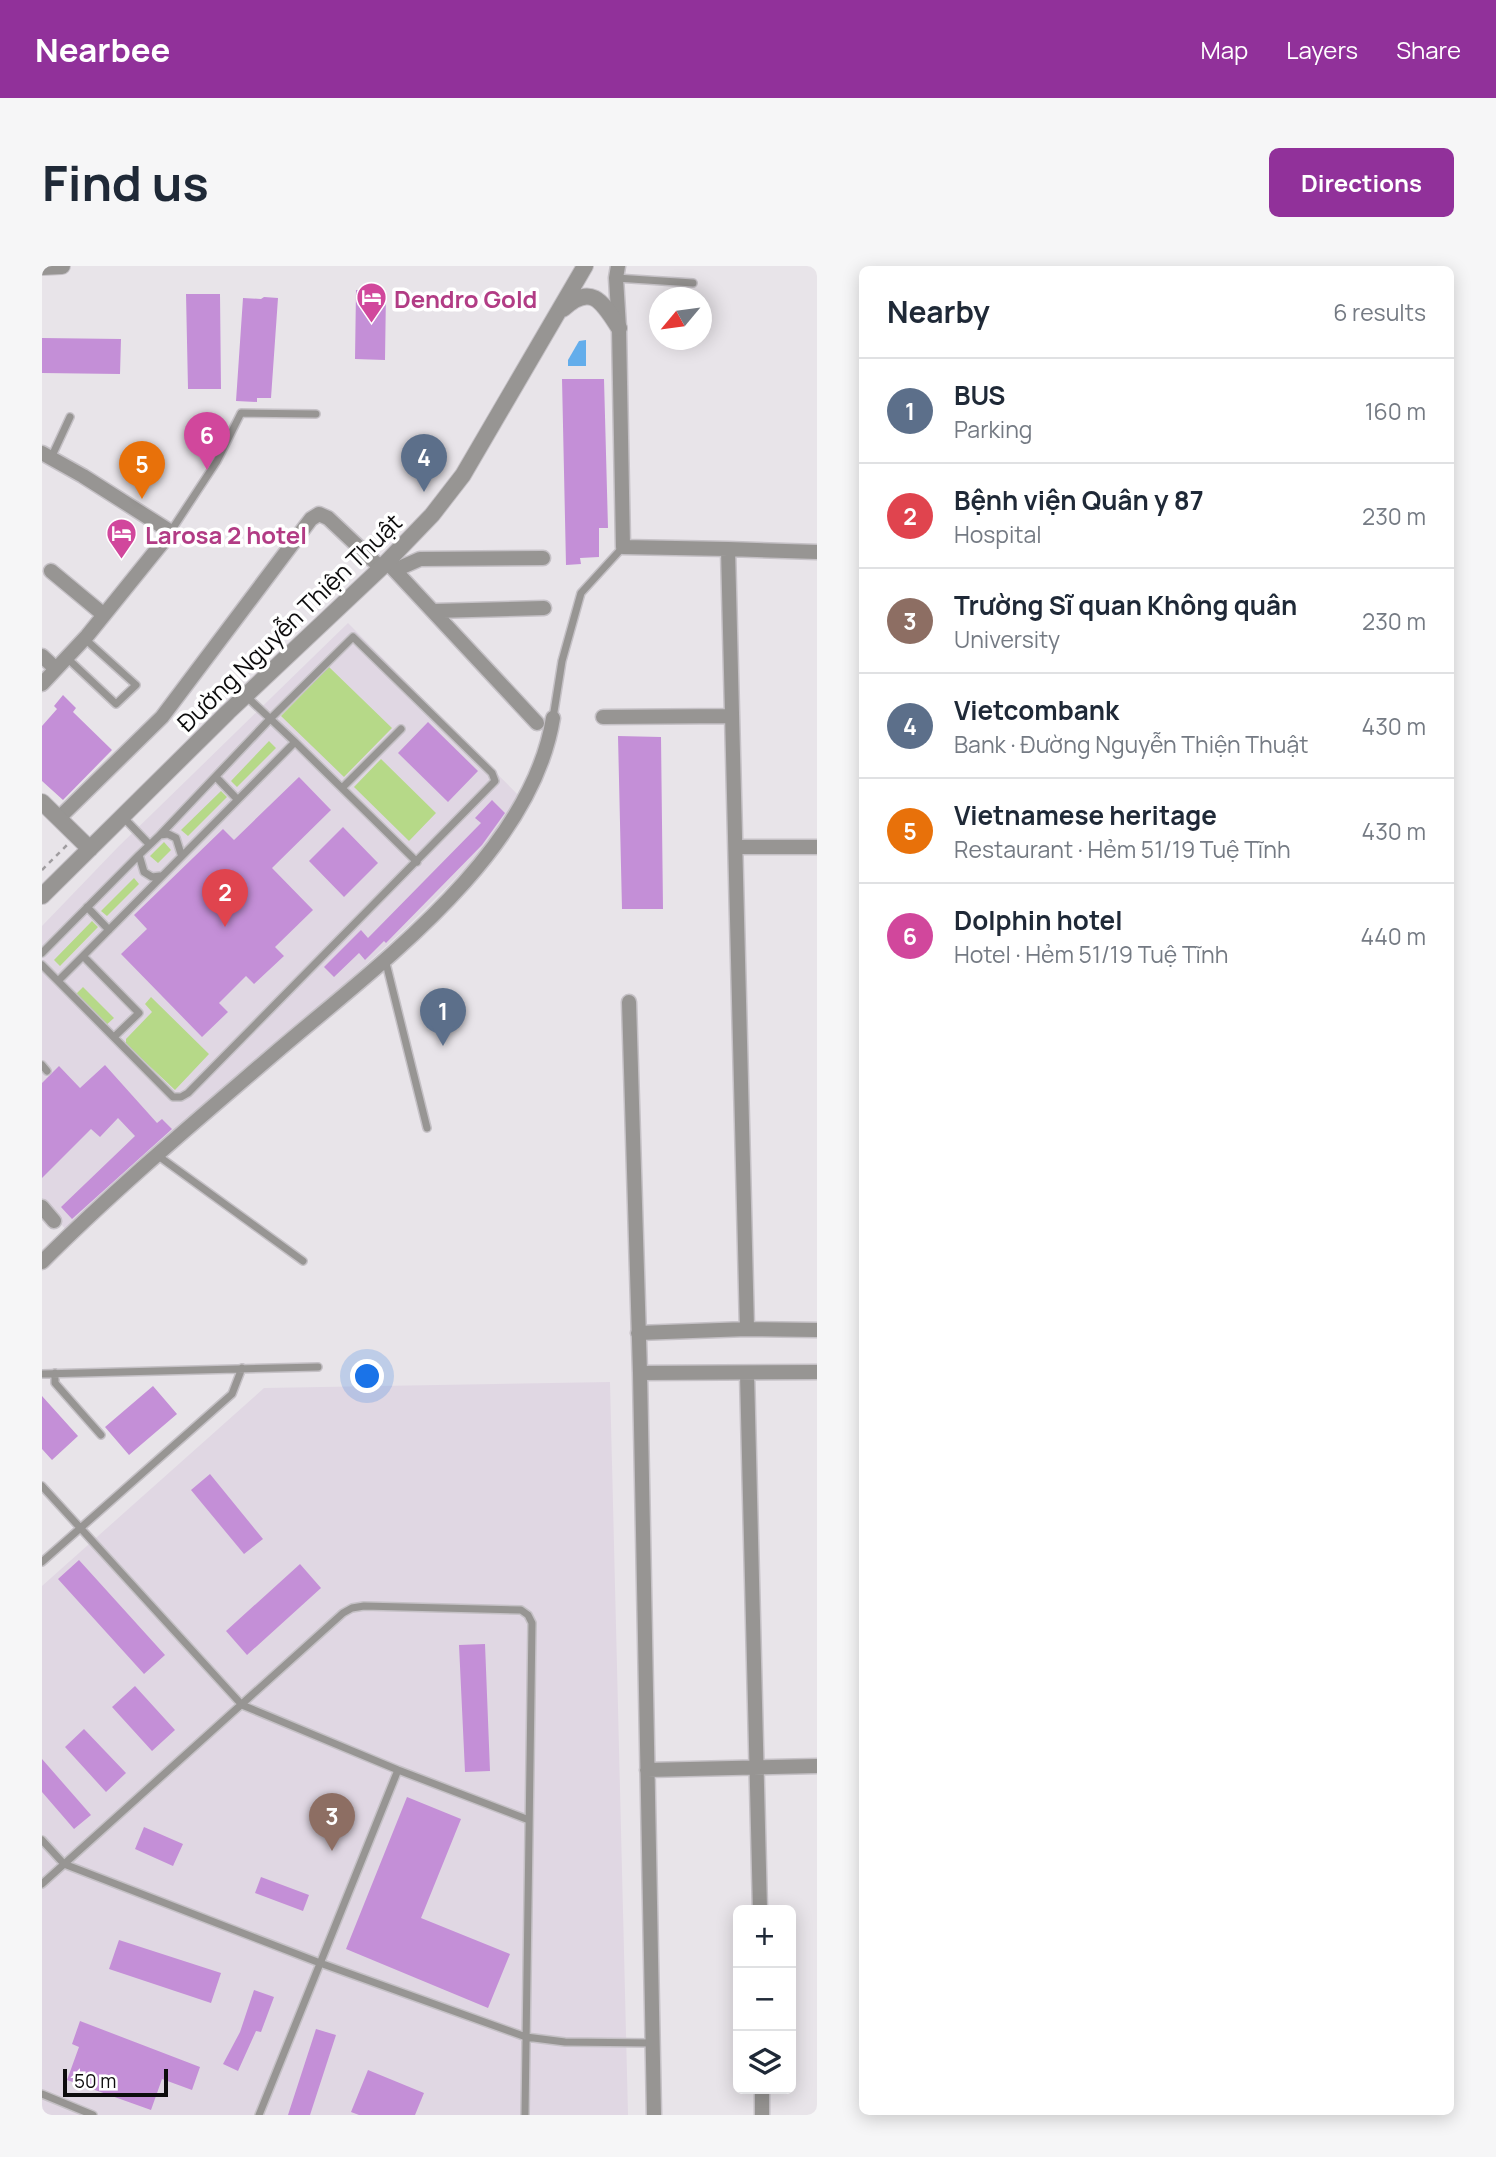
<!DOCTYPE html>
<meta charset="utf-8">
<style>
:root{--surface:#fff;--page:#f6f6f7;--text:#1f2937;--muted:#747a83;--line:#e0e1e3;--accent:#91319a}
body{margin:0;font-family:Manrope,sans-serif;background:var(--page);color:var(--text)}
.controls{position:absolute;right:21px;bottom:21px;display:grid;overflow:hidden;border-radius:10px;box-shadow:0 4px 18px #0003}
.controls button{width:63px;height:63px;display:grid;place-items:center;padding:0;border:0;border-bottom:2px solid var(--line);background:var(--surface);color:var(--text);font:35px sans-serif}
.compass{position:absolute;left:607px;top:21px;width:63px;height:63px;border-radius:50%;background:var(--surface);box-shadow:0 4px 18px #0003;rotate:241deg}
.scale{position:absolute;left:21px;bottom:18px;width:105px;box-sizing:border-box;padding-left:7px;border:4px solid #0d0c0d;border-top:0;font-size:19px;line-height:24px;white-space:nowrap;color:#0d0c0d;-webkit-text-stroke:5px #fff;paint-order:stroke}
.you{position:absolute;left:326px;top:1111px;width:24px;height:24px;margin:-18px;border:5px solid #fff;border-radius:50%;background:#1a73e8;box-shadow:0 0 0 10px #1a73e833}
.badge{display:grid;place-items:center;width:46px;height:46px;border-radius:50%;background:var(--accent);color:#fff;font-size:23px;font-weight:700}
.pin{position:absolute;translate:-50% -58px;filter:drop-shadow(0 2px 4px #0008)}
.pin::after{content:'';position:absolute;top:37px;width:24px;height:21px;background:inherit;clip-path:polygon(0 0,100% 0,50% 100%)}
.list{margin:0;padding:0;list-style:none}
h2{display:flex;justify-content:space-between;align-items:center;height:91px;margin:0;padding:0 28px;font-size:30px}
h2 small{font-size:23px;font-weight:400;color:var(--muted)}
.list li{display:grid;grid-template-columns:46px 1fr auto;gap:21px;align-items:center;box-sizing:border-box;height:105px;padding:0 28px;border-top:2px solid var(--line)}
.list b{display:block;font-size:26px;white-space:nowrap}
.list p{margin:0;font-size:23px;white-space:nowrap;color:var(--muted)}
.list em{font-size:23px;font-style:normal;color:var(--muted)}
.icon{flex:none;width:38px;height:38px;fill:none;stroke:currentColor;stroke-width:2;stroke-linecap:round;stroke-linejoin:round}
.map{position:relative;flex:none;width:775px;height:1849px;overflow:hidden;border-radius:10px}
header{display:flex;align-items:center;gap:42px;box-sizing:border-box;height:98px;padding:0 35px;background:var(--accent);color:#fff}
header strong{font-size:33px}
nav{display:flex;gap:38px;margin-inline-start:auto;font-size:24px}
.intro{display:flex;align-items:center;justify-content:space-between;box-sizing:border-box;height:168px;padding:0 42px}
h1{margin:0;font-size:49px}
.button{padding:18px 32px;border-radius:10px;background:var(--accent);color:#fff;font-size:24px;font-weight:700}
main{display:flex;gap:42px;padding:0 42px}
aside{flex:1;background:var(--surface);border-radius:10px;box-shadow:0 4px 18px #0003}
.map>svg:first-child{display:block}
</style>
<header>
<strong>Nearbee</strong>
<nav><a>Map</a><a>Layers</a><a>Share</a></nav>
</header>
<div class="intro"><h1>Find us</h1><a class="button">Directions</a></div>
<main>
<div class="map">
<svg width="775" height="1849" viewBox="0 0 775 1849">
<rect width="100%" height="100%" fill="#e8e4e9"/>
<path fill="#e0d7e3" d="M306,357L479,532L437,589L364,662L249,767L24,964L0,935V660L76,581Z
M568,1116L586,1849H0V1320L222,1122Z"/>
<path fill="#b6d988" d="M287,401L350,462L302,511L239,450Z
M227,475L234,482L195,521L189,515Z
M339,493L394,547L367,575L312,521Z
M179,525L185,531L146,570L139,564Z
M122,576L129,584L116,597L108,590Z
M92,612L97,618L65,650L59,645Z
M50,655L56,661L18,700L12,694Z
M41,721L72,752L62,761L32,730Z
M109,731L167,788L133,824L84,778V773L110,746L103,738Z"/>
<path fill="#63adeb" d="M544,74V100H526V94L537,75Z"/>
<path fill="#c48fd7" d="M314,24L344,25L343,94L313,93Z
M144,28H178L179,123H146Z
M222,31L236,32L229,132H215V136L194,135L201,32L219,33Z
M0,72L79,73L78,108L0,107Z
M520,113H562L566,262H557V291L538,292L539,298L524,299Z
M21,429L34,442L31,446L70,484L21,534L0,515V460L15,443L12,440Z
M386,456L436,505L406,536L356,487Z
M576,470L619,471L621,643H580Z
M257,511L289,544L230,602L271,644L233,681L242,690L212,718L204,710L177,737L186,746L160,771L79,688L105,663L92,649L181,563L192,574Z
M450,534L463,547L440,579L344,677L342,675L323,694L317,687L292,711L282,701L319,664L326,672L439,557L433,552Z
M301,561L336,597L302,631L267,595Z
M63,799L115,857L120,853L130,863L30,953L19,941L93,870L76,852L58,871L49,863L0,912V817L17,800L38,822Z
M111,1120L135,1148L87,1189L63,1161Z
M0,1130L36,1170L10,1194L0,1183Z
M168,1208L221,1273L202,1288L149,1224Z
M37,1294L123,1389L102,1408L16,1313Z
M258,1298L279,1322L205,1389L184,1365Z
M443,1378L448,1505L423,1506L417,1379Z
M93,1420L133,1464L110,1485L70,1441Z
M42,1463L84,1507L64,1526L23,1481Z
M0,1493L49,1549L32,1563L0,1526Z
M365,1531L419,1553L379,1652L468,1688L446,1742L304,1683Z
M102,1561L141,1578L131,1600L93,1583Z
M219,1611L267,1629L261,1645L213,1627Z
M77,1674L179,1707L169,1737L67,1703Z
M212,1724L232,1731L219,1766L214,1765L196,1805L181,1798L198,1766Z
M38,1755L158,1801L150,1824L120,1813L109,1844L25,1814L37,1781L30,1778Z
M274,1763L294,1769L268,1849H246Z
M326,1804L382,1827L373,1849H317L309,1846Z"/>
<g fill="none" stroke-linecap="round" stroke-linejoin="round">
<defs>
<path id="service" d="M574,12L651,17
M9,192L28,151
M129,265L175,195L199,147L274,148
M25,392L74,438L94,419L43,373
M511,452L520,395L539,327L581,281
M253,476L375,596
M174,511L195,533
M301,521L359,463
M81,551L107,578
M118,610L110,611L102,606L97,589L118,569L126,568L134,572L139,588
M45,641L67,664
M0,687L97,589
M343,693L385,862
M0,699L131,831H139L146,827L453,515L450,507L311,371L228,453L118,569
M16,715L41,690
M72,771L97,747L41,690L253,476L204,430
M0,799L5,805
M115,889L261,995
M13,1107V1117L59,1169
M0,1108L276,1101
M0,1220L200,1439L356,1504L487,1554
M0,1296L190,1128L200,1102
M0,1574L22,1598L278,1697L484,1771L523,1776L611,1777
M0,1618L301,1347L310,1342L322,1340L479,1344L486,1349L490,1357L483,1849
M0,1828L51,1849
M217,1849L356,1504"/>
<path id="minor" d="M576,0L574,12L577,62L581,281L686,283
M0,187L41,210L129,266L45,370L0,418
M345,296L495,457
M353,304L378,293L501,292
M9,305L62,349
M392,345L502,342
M0,390L14,403
M561,451L690,450
M17,552L120,451L269,253L277,248L286,252L339,302
M694,581H775
M587,736L598,1107L612,1849
M0,941L12,955
M0,996C74,922 154,855 233,787C333,701 489,590 511,452
M705,1063L686,283L775,286
M596,1067L705,1063L775,1064
M598,1107L775,1106
M705,1107L718,1644
M605,1504L775,1500
M720,1823V1849"/>
<path id="tertiary" d="M0,1L20,0
M521,43C550,16 561,37 577,62
M0,536L48,583
M0,630L186,446L339,302L390,249L421,209L543,0"/>
</defs>
<use href="#service" stroke="#c5c1c6" stroke-width="10"/>
<use href="#minor" stroke="#c5c1c6" stroke-width="17"/>
<use href="#tertiary" stroke="#c5c1c6" stroke-width="18"/>
<path stroke="#a09da0" stroke-width="2.5" stroke-dasharray="5 5" stroke-linecap="butt" d="M0,604L25,579"/>
<use href="#service" stroke="#979593" stroke-width="7"/>
<use href="#minor" stroke="#979593" stroke-width="14"/>
<use href="#tertiary" stroke="#979593" stroke-width="16"/>
</g>
<defs>
<symbol id="hotel-pin" viewBox="-11 -11 22 30"><path d="M0 17L-7.5 6A9.5 9.5 0 1 1 7.5 6Z" fill="#d1479c" stroke="#fff"/><path d="M-6-4.5h1.5V1H6V5H4.5V3h-9V5H-6ZM-4 0a1.8 1.8 0 1 1 3.6 0ZM.5 0V-2.5h3Q6-2.5 6 0Z" fill="#fff"/></symbol>
</defs>
<g fill-rule="evenodd">
<use href="#hotel-pin" x="312" y="14" width="35" height="47"/>
<use href="#hotel-pin" x="62" y="250" width="35" height="47"/>
</g>
<g text-anchor="middle" dominant-baseline="central" stroke-width="7" stroke-linejoin="round" paint-order="stroke">
<g font-size="24" font-weight="bold" fill="#b23c85" stroke="#fff" text-anchor="start">
<text x="352" y="32">Dendro Gold</text>
<text x="103" y="268">Larosa 2 hotel</text>
</g>
<g font-size="24" fill="#0d0c0d" stroke="#fff">
<text transform="translate(247 356) rotate(-44)">Đường Nguyễn Thiện Thuật</text>
</g>
</g>
</svg>
<div class="controls">
<button>+</button>
<button>−</button>
<button><svg class="icon" aria-label="layers" viewBox="0 0 24 24"><path d="M12 4l9 5-9 5-9-5zM3 14l9 5 9-5"/></svg></button>
</div>
<svg class="compass" viewBox="-18 -18 36 36"><path d="M0-13l5 13h-10z" fill="#e53935"/><path d="M0 13l5-13h-10z" fill="#747a83"/></svg>
<div class="scale">50 m</div>
<div class="you"></div>
<div class="pin badge" style="left:401px;top:780px;background:#5c6f8a">1</div>
<div class="pin badge" style="left:183px;top:661px;background:#e0444e">2</div>
<div class="pin badge" style="left:290px;top:1585px;background:#8d6e63">3</div>
<div class="pin badge" style="left:382px;top:226px;background:#5c6f8a">4</div>
<div class="pin badge" style="left:100px;top:233px;background:#e8710a">5</div>
<div class="pin badge" style="left:165px;top:204px;background:#d1479c">6</div>
</div>
<aside>
<h2>Nearby<small>6 results</small></h2>
<ul class="list">
<li><span class="badge" style="background:#5c6f8a">1</span><div><b>BUS</b><p>Parking</p></div><em>160 m</em></li>
<li><span class="badge" style="background:#e0444e">2</span><div><b>Bệnh viện Quân y 87</b><p>Hospital</p></div><em>230 m</em></li>
<li><span class="badge" style="background:#8d6e63">3</span><div><b>Trường Sĩ quan Không quân</b><p>University</p></div><em>230 m</em></li>
<li><span class="badge" style="background:#5c6f8a">4</span><div><b>Vietcombank</b><p>Bank · Đường Nguyễn Thiện Thuật</p></div><em>430 m</em></li>
<li><span class="badge" style="background:#e8710a">5</span><div><b>Vietnamese heritage</b><p>Restaurant · Hẻm 51/19 Tuệ Tĩnh</p></div><em>430 m</em></li>
<li><span class="badge" style="background:#d1479c">6</span><div><b>Dolphin hotel</b><p>Hotel · Hẻm 51/19 Tuệ Tĩnh</p></div><em>440 m</em></li>
</ul>
</aside>
</main>
